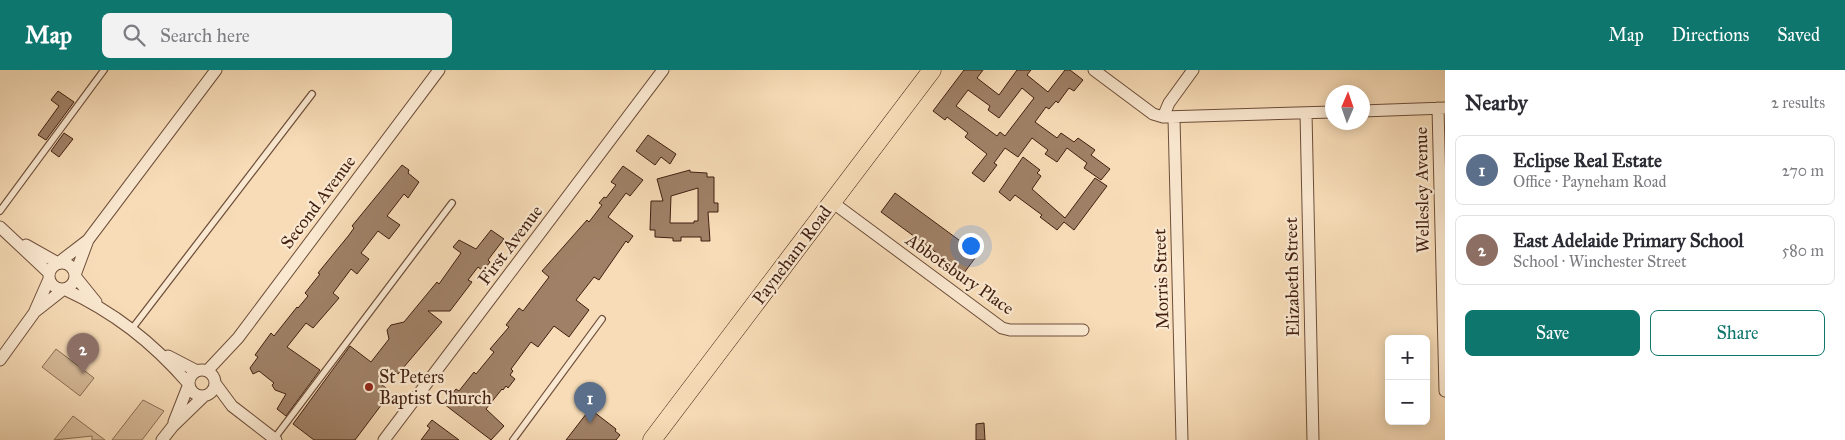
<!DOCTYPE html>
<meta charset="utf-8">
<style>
:root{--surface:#fff;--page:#f2f2f3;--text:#2b2b33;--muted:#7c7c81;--line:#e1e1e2;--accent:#0f766e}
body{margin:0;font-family:"IM FELL Great Primer",serif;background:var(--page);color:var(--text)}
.controls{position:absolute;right:15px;bottom:15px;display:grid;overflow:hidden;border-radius:8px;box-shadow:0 2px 12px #0003}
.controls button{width:45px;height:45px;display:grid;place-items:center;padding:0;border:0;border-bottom:1px solid var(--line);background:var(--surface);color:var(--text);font:25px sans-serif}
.compass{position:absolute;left:1325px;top:15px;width:45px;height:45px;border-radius:50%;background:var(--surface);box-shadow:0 2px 12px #0003;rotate:2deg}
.you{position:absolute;left:970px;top:175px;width:18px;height:18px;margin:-12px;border:4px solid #fff;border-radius:50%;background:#1a73e8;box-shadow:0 0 0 8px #1a73e833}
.badge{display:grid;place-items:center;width:32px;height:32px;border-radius:50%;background:var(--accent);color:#fff;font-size:16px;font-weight:700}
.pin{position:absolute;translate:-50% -41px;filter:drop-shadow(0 1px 2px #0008)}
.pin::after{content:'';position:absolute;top:26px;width:18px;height:15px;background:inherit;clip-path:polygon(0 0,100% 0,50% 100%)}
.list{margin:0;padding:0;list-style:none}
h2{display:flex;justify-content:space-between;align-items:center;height:65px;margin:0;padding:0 20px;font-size:21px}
h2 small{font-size:16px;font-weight:400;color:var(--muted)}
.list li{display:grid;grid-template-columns:32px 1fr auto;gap:15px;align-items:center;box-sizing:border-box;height:70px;margin:0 10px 10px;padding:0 10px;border:1px solid var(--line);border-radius:8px}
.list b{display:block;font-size:19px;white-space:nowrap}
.list p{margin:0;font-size:16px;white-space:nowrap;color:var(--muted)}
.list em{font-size:16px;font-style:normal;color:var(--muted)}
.actions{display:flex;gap:10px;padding:15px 20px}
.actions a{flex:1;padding:11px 0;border:1px solid var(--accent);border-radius:8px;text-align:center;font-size:18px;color:var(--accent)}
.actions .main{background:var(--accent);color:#fff}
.icon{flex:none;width:28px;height:28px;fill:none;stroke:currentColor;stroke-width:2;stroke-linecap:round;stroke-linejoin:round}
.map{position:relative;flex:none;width:1445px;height:370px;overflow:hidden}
header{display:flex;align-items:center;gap:30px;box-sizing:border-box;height:70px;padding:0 25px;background:var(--accent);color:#fff}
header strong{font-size:24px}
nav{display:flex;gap:28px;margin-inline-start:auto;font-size:18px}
.search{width:350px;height:45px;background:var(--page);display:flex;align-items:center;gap:12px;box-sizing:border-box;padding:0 18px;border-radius:8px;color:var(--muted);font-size:19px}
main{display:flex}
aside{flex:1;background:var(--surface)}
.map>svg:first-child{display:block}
</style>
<header>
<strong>Map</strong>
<div class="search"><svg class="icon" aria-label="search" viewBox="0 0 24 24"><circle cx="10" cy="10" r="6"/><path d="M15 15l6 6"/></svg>Search here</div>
<nav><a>Map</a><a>Directions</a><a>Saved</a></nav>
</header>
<main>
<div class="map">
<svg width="1445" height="370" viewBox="0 0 1445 370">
<rect width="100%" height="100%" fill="#f7dcb7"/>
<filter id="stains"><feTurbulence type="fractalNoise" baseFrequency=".004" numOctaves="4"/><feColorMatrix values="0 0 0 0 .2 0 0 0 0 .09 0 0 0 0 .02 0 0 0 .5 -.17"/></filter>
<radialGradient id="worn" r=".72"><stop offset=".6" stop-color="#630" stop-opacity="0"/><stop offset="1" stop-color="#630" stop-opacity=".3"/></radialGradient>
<path fill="#d8bc9b" stroke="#8c6e56" d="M56,279L94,308L80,326L42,297Z
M143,330L164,341L142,370H112Z
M73,346L105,370H92V366L54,370Z"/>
<path fill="#a08167" stroke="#411f10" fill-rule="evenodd" d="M964,0H983L977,8L999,25L1017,0H1031L1027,5L1048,22L1065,0H1070L1083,10L1074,21L1069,18L1058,33L1056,31L1049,39L1046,37L1035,52L1057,68L1061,63L1074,72L1078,68L1095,80L1091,85L1110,99L1101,110L1084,98L1087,93L1067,78L1057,92L1045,84L1048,80L1032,68L1018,87L1005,78L994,93L997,95L984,112L972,103L987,84L965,67L968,63L947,47L945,50L933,41ZM1022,18L1034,28L1005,66L1000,62L997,66L956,36L968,20L990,36L988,40L999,48Z
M58,21L74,32L46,70L38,65L59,36L51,30Z
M64,63L73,69L59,87L51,81Z
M648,65L676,84L670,94L661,87L655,95L636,81Z
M1023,87L1040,100L1037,103L1041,106L1032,119L1065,148L1095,108L1107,116L1074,160L1064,152L1057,160L1040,147L1042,145L1015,125L1010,131L999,122Z
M402,95L409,100L408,103L419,112L408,128L404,124L387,146L400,155L389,169L378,161L361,183L369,189L357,204L351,199L333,223L339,228L333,235L313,258L306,253L287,277L320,300L286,346L277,339L286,324L275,320L272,315L274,313L259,301L253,304L250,298L258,287L255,285L271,263L274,266L297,237L298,238L308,226L305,223L320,204L318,203L349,165L354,158L352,156Z
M623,96L643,110L630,126L626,123L608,147L633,166L628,173L626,171L599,210L594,207L576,230L589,240L569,267L554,256L538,277L531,272L511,299L513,301L510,305L515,309L508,318L506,316L503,320L502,319L486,339L504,356L491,370L444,334L456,319L459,321L474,302L476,304L494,282L490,279L509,257L506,255L519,238L523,241L549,207L542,201L587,150L589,152L602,135L599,133L604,127L606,128L616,115L611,112Z
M690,100V102L707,103V107H714V133H718V142H708L710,171H701V167H681V171H673V168L655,167V160H650L651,131H663L657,109ZM698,118V151H694V153H670L671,126Z
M895,123L978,184L964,203L881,142Z
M491,160L504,169L488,190L490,192L483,201L478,197L468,210L472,212L450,241H428L442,252L398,304L393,300L381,314L391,322L355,370H314L293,354L350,276L371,292L389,269L387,260L391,255L404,252L437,212L439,214L461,183L453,177L459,170L476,179Z
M590,339L616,359L615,361L620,365L616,370H566Z
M432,350L459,370H421L430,358L427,356Z
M984,353L985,370H976V354Z"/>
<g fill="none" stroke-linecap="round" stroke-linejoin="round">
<defs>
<path id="service" d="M0,141L104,0
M131,260L312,24
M274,369L452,133
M513,370L602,249"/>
<path id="minor" d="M1094,0L1153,44L1163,47L1332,42
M1438,38L1445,321
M1362,41L1445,38
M1306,43L1313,370
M1163,47L1169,33L1193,0
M1174,48L1182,370
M832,132L1002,258L1010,260H1083
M0,157L49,203
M26,175L58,193
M49 206a13 13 0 1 1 26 0a13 13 0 1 1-26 0Z
M58,193L88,170L216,0
M75,205L88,170
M75,206L96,232
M64,219C114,242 152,272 188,313
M36,241L64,219
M168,286L197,301
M0,290L34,243L49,209
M189 313a13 13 0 1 1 26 0a13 13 0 1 1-26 0Z
M207,301L238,268L439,0
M215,313L232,336L276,370
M174,352L189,314
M162,370L173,356L204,326
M384,370L663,0"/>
<path id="primary" d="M652,370L932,0"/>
</defs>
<use href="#service" stroke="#6e4e3a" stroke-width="8"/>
<use href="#minor" stroke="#6e4e3a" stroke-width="13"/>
<use href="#primary" stroke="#411f10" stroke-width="19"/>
<use href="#service" stroke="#fae8d0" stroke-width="5.5"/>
<use href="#minor" stroke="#fae8d0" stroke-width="11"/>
<use href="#primary" stroke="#f7dcb7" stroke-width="18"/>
</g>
<circle fill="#8f2418" stroke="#fae8d0" stroke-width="2" cx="369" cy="317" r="5"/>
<g text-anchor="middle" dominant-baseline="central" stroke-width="4.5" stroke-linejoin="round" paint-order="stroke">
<g font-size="18" fill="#411f10" stroke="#fae8d0">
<text transform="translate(1422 120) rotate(-91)">Wellesley Avenue</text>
<text transform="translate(318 132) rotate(-53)">Second Avenue</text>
<text transform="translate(510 175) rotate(-53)">First Avenue</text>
<text transform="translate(792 185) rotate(-53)">Payneham Road</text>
<text transform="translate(960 204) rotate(35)">Abbotsbury Place</text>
<text transform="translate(1292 207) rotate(-91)">Elizabeth Street</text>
<text transform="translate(1161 209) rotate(-92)">Morris Street</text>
</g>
<g font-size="18" fill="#411f10" stroke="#fae8d0" text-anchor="start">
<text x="379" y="307">St Peters<tspan x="379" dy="21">Baptist Church</tspan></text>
</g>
</g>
<rect width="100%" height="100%" filter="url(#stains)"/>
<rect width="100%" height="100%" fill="url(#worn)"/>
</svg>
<div class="controls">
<button>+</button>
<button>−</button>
</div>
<svg class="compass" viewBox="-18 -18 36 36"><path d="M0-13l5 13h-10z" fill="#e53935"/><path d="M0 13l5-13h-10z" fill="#7c7c81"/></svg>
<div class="you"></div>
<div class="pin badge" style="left:590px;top:353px;background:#5c6f8a">1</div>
<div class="pin badge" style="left:83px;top:304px;background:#8d6e63">2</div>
</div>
<aside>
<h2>Nearby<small>2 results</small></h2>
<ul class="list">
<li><span class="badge" style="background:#5c6f8a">1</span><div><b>Eclipse Real Estate</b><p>Office · Payneham Road</p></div><em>270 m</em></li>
<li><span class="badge" style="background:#8d6e63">2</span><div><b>East Adelaide Primary School</b><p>School · Winchester Street</p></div><em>580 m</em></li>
</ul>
<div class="actions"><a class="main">Save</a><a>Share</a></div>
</aside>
</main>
